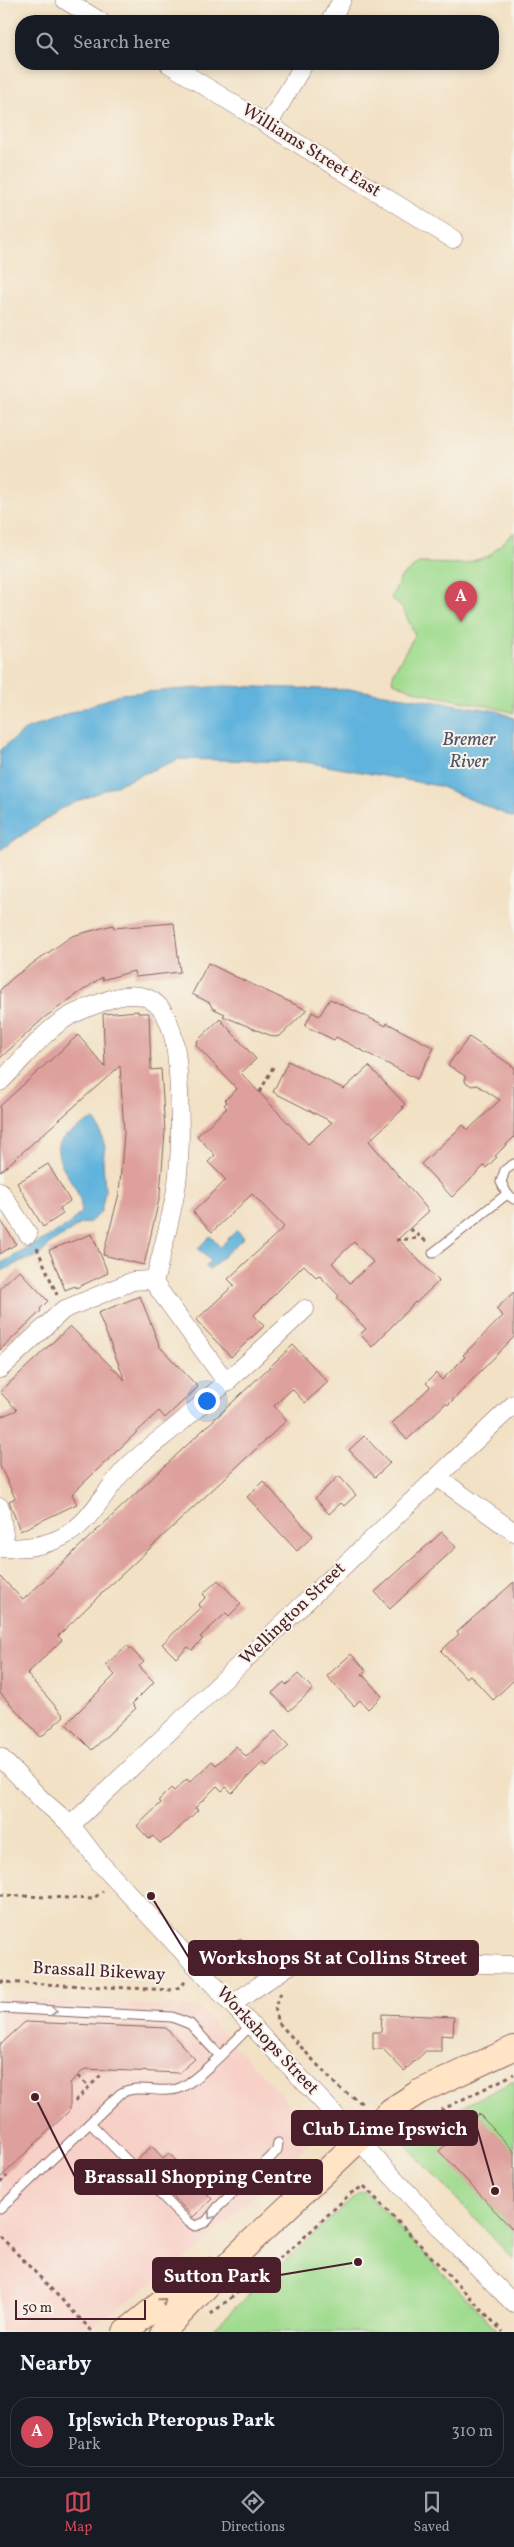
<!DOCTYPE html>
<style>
:root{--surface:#171b24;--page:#20242c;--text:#f1f3f6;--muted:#9ea1a6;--line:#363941;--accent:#d1495b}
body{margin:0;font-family:Vollkorn,serif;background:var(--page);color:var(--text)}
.scale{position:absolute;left:15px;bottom:12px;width:131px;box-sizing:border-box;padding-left:5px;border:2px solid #4a1f2b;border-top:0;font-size:14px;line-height:18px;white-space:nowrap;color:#4a1f2b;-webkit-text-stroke:4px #f7f3e8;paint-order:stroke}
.you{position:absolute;left:206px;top:1400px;width:18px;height:18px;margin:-12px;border:4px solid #fff;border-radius:50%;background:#1a73e8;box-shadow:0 0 0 8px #1a73e833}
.badge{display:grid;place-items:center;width:32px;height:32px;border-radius:50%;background:var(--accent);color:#fff;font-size:16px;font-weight:700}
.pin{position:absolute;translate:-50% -41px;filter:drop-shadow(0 1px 2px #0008)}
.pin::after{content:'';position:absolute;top:26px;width:18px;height:15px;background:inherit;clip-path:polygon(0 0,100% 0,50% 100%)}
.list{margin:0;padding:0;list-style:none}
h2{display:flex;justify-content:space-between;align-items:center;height:65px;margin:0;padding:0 20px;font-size:21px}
h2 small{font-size:16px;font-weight:400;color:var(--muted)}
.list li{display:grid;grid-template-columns:32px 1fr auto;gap:15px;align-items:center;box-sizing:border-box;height:70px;margin:0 10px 10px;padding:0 10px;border:1px solid var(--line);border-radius:20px}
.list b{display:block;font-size:19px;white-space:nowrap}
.list p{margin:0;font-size:16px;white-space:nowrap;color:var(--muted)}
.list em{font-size:16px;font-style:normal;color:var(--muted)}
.icon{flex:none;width:28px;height:28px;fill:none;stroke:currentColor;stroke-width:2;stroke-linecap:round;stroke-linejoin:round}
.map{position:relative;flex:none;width:514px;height:2332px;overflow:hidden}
.search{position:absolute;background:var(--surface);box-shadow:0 2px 8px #0003;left:15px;right:15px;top:15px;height:55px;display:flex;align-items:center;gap:12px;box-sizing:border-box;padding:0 18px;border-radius:20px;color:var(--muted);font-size:19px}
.sheet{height:145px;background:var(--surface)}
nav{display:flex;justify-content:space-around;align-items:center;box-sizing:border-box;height:70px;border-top:1px solid var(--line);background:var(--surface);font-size:14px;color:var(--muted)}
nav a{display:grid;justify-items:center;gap:2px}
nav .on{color:var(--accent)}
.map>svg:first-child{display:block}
</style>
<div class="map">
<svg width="514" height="2332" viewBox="0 0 514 2332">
<rect width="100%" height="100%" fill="#f7f3e8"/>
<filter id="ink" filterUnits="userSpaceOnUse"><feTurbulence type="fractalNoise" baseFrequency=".02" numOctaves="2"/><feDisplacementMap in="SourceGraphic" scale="10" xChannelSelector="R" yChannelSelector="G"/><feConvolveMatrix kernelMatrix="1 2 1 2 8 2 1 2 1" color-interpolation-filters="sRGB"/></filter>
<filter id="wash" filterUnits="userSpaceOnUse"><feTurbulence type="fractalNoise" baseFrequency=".0096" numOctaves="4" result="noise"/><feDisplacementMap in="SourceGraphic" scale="20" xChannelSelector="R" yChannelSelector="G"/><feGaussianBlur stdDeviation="1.12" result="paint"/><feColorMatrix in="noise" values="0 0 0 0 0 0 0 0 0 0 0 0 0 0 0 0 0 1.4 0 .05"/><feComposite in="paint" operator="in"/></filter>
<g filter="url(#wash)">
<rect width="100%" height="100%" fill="#f2e1c5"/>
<path fill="#f7d1c8" d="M0,1998L198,2007L318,2134L196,2251L85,2332H0Z"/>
<path fill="#a0dc90" stroke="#757e5e" d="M514,532V713C475,700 427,700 392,681L394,671L415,635L403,609L391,598L401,577L419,563L464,564L489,556Z
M514,2081V2260L406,2145V2138L411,2132Z
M365,2191L499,2332H209L358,2193Z"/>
<path fill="#61b3dc" stroke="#566984" d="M223,686L358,690L497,711L514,718V818L439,786L305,762L179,759L64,807L0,850V750L25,730L121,694Z
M94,1120L98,1125L105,1147L103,1160L105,1191L101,1212L90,1222L81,1224L50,1244L39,1256L21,1261L0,1272V1264L69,1225L81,1212C84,1187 55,1170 58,1145L63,1138L89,1121Z
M237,1230L244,1237L209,1270L205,1266L210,1261L198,1248L210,1236L220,1247Z"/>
<g id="blocks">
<path fill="#dea09c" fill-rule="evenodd" d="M174,923L180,972L135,977L134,971L102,980V977L45,1017L0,1058V990L15,976L72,936L113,925L114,928Z
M208,963L232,975L307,1010L280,1036L274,1037L223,1016L225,1014L212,1008L210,1003L192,994Z
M330,999L386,1026L387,1023L434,1048L417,1079L336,1037L334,1040L305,1026L312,1012L319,1016Z
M138,1011V1013H149L151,1070L161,1069L165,1132L160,1195L144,1265L103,1255L119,1194L124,1133L120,1066L0,1172V1106L78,1035L105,1067L103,1014Z
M220,1019L256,1059L241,1073L308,1144L332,1122L273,1092L288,1061L344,1089L369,1066L405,1104L402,1107L404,1108L369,1141L429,1211L398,1239L439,1281L416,1303L415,1302L372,1347L360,1334L366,1329L337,1298L339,1296L319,1275L316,1277L304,1265L254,1315L264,1326L231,1357L196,1320L234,1285L228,1279L284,1227L252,1194L212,1232L193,1212L226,1180L208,1162L215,1155L197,1136L227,1108L224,1105L227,1102L225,1100L237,1089L196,1045L197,1041ZM354,1242L373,1262L350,1283L332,1263Z
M469,1037L514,1067V1137L495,1156L497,1157L486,1168L484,1166L452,1197L421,1164L463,1125L468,1130L500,1100L477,1085L472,1086L465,1082V1076L448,1065Z
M48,1164L70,1201L60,1208L63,1214L43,1227L17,1183Z
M0,1219L16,1244L0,1254Z
M92,1234L108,1273L76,1288L75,1286L65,1290L49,1250Z
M19,1270L48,1301L40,1309L41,1311L0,1350V1288Z
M514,1292V1337L448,1405L446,1403L407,1440L392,1423L430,1387L426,1383L436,1373L442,1380L465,1357L463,1355L503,1316L496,1309Z
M140,1296L160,1347L198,1387L165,1418L159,1411L72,1494L77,1504L20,1531L9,1501L15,1498L0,1466V1417L17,1410L0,1392L70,1326L125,1380L98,1313Z
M293,1345L328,1382L305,1403L292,1389L274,1406L287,1420L101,1594L58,1636L62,1640L27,1674L64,1716L41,1737L0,1693V1576L23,1600Z
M364,1436L390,1463L375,1477L349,1450Z
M339,1476L356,1495L344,1506L341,1503L329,1514L315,1498Z
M263,1481L313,1536L297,1551L247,1497Z
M442,1532L456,1547L390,1609L375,1592Z
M218,1580L241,1604L229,1616L226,1613L200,1637L203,1639L192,1650L188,1647L176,1658L162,1644L200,1608L198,1605L206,1597L203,1594Z
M514,1582V1680L493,1700L470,1675L466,1678L441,1651L459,1634L457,1632Z
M127,1645L144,1662L139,1666L154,1682L132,1704L136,1708L92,1750L66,1724L115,1675L106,1665Z
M351,1654L366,1670L362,1674L382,1696L368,1709L360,1700L354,1706L327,1676Z
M298,1674L313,1689L289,1711L272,1693L284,1682L286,1685Z
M275,1731L289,1746L267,1766L263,1762L232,1793L226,1787L222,1791L217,1786L195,1808L198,1810L169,1838L160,1843L153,1836L149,1839L137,1826L161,1803L159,1800L171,1788L174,1791L187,1779L190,1782L212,1761L216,1765L236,1746L246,1757Z
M382,2014L454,2017L453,2036L441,2035V2051H426L404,2071L383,2049H373V2032H381Z
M25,2022L166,2028L195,2059L179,2073L85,2069L70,2083V2110L0,2178V2045Z
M479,2114L514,2151V2231L439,2151Z
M152,2146L163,2158L169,2153L212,2199L193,2217L137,2160Z"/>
</g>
</g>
<g filter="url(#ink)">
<use href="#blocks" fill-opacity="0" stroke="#856361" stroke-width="1"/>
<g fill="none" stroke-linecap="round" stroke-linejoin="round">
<defs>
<path id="service" d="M514,1164L505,1170L501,1182L507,1194L514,1199
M433,1253L507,1194
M0,2008L172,2017L190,2024L219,2055
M90,2123L187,2221L195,2226L206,2222L218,2207L271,2157L277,2150L278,2143
M0,2209L120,2094C137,2083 159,2094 177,2089C195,2084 236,2040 251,2025"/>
<path id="minor" d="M65,0L100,21
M330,21L342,0
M169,64L453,239
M268,125L304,64
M0,1082C22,1061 42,1032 68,1017C78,1011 89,1007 100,1003C172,972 177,1039 179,1092C180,1123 181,1153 177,1183C172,1217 162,1250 154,1283
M0,1191L28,1234
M0,1369L63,1310L133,1281L148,1280L154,1283L227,1383
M437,1477L514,1532
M0,1507L6,1548
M0,1548C24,1548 45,1547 66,1535C94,1519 106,1487 129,1465C147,1448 168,1434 187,1417C227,1382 266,1346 305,1309
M0,1757L42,1800L71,1825L100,1863L461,2250L514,2304
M71,1825L514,1404
M232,2004L293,1963L307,1958L514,1965"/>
<path id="secondary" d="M125,2332L178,2289L211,2270
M163,2332L240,2252L391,2110L419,2092L514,2048"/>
</defs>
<use href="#service" stroke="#856361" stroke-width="11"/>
<use href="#minor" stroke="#856361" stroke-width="19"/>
<use href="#secondary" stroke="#856361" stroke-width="26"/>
<path stroke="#856361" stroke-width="3" stroke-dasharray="4 4" stroke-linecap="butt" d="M260,1092L273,1067
M410,1229L427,1242
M396,1240L419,1238
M37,1248L57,1295
M0,1895L93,1899L103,1891
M211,1958C235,1937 248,1932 267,1962
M0,1982L172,1990L180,1987L188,1979
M281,1993L275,2006L277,2021L338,2087L363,2104
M78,2076L89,2087
M75,2101L103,2073
M394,2136L398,2138L404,2130L415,2123L514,2074
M0,2183L7,2176
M0,2236L92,2331
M211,2314L297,2244L351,2193L364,2186L503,2332"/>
<use href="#service" stroke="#fff" stroke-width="9"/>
<use href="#minor" stroke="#fff" stroke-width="18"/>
<use href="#secondary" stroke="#ffe4c6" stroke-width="24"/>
</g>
<defs><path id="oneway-chevron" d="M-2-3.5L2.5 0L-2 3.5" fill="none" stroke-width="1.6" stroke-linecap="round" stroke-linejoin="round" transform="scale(1.25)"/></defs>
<g stroke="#ae9aa0">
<use href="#oneway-chevron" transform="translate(54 2011) rotate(3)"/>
<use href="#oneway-chevron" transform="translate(211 2216) rotate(127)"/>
</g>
<use stroke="#a48278" href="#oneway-chevron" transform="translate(163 2301) rotate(-39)"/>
</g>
<g text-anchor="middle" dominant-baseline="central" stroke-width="4" stroke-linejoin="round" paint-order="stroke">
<g font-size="18" fill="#4a1f2b" stroke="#f7f3e8">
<text transform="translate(311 151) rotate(32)">Williams Street East</text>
<text transform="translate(293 1614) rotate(-44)">Wellington Street</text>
<text transform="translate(99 1972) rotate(3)">Brassall Bikeway</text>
<text transform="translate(267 2041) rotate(47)">Workshops Street</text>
</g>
<g font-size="19" font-style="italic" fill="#525369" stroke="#f7f3e8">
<text x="469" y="740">Bremer<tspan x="469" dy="22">River</tspan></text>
</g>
</g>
<path fill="none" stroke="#4a1f2b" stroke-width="2" d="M151 1896L189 1958M495 2191L477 2128M35 2097L75 2177M358 2262L280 2275"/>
<g fill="#4a1f2b" stroke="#f7f3e8" stroke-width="2">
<circle cx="151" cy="1896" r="5"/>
<circle cx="495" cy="2191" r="5"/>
<circle cx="35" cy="2097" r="5"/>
<circle cx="358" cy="2262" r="5"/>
</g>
<g fill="#4a1f2b" stroke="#4a1f2b" stroke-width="2">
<rect x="189" y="1941" width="289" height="34" rx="5"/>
<rect x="292" y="2111" width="185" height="34" rx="5"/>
<rect x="75" y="2160" width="247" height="34" rx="5"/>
<rect x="153" y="2258" width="127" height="34" rx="5"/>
</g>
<g font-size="19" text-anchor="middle" font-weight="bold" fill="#fff">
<text x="333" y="1964">Workshops St at Collins Street</text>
<text x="385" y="2135">Club Lime Ipswich</text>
<text x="198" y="2183">Brassall Shopping Centre</text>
<text x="217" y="2282">Sutton Park</text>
</g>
</svg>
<div class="scale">50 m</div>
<div class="you"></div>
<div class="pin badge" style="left:461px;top:622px">A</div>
<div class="search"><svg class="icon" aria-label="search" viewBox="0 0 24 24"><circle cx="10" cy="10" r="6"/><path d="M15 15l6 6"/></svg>Search here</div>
</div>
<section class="sheet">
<h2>Nearby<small></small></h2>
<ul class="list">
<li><span class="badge">A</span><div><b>Ip[swich Pteropus Park</b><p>Park</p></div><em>310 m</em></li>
</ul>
</section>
<nav>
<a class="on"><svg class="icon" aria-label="map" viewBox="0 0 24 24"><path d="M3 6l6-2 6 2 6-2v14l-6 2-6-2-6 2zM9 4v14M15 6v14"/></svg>Map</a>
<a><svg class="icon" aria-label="directions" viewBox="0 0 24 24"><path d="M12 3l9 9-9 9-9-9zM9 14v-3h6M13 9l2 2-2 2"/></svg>Directions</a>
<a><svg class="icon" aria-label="saved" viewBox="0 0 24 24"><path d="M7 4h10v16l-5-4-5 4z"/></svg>Saved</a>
</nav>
